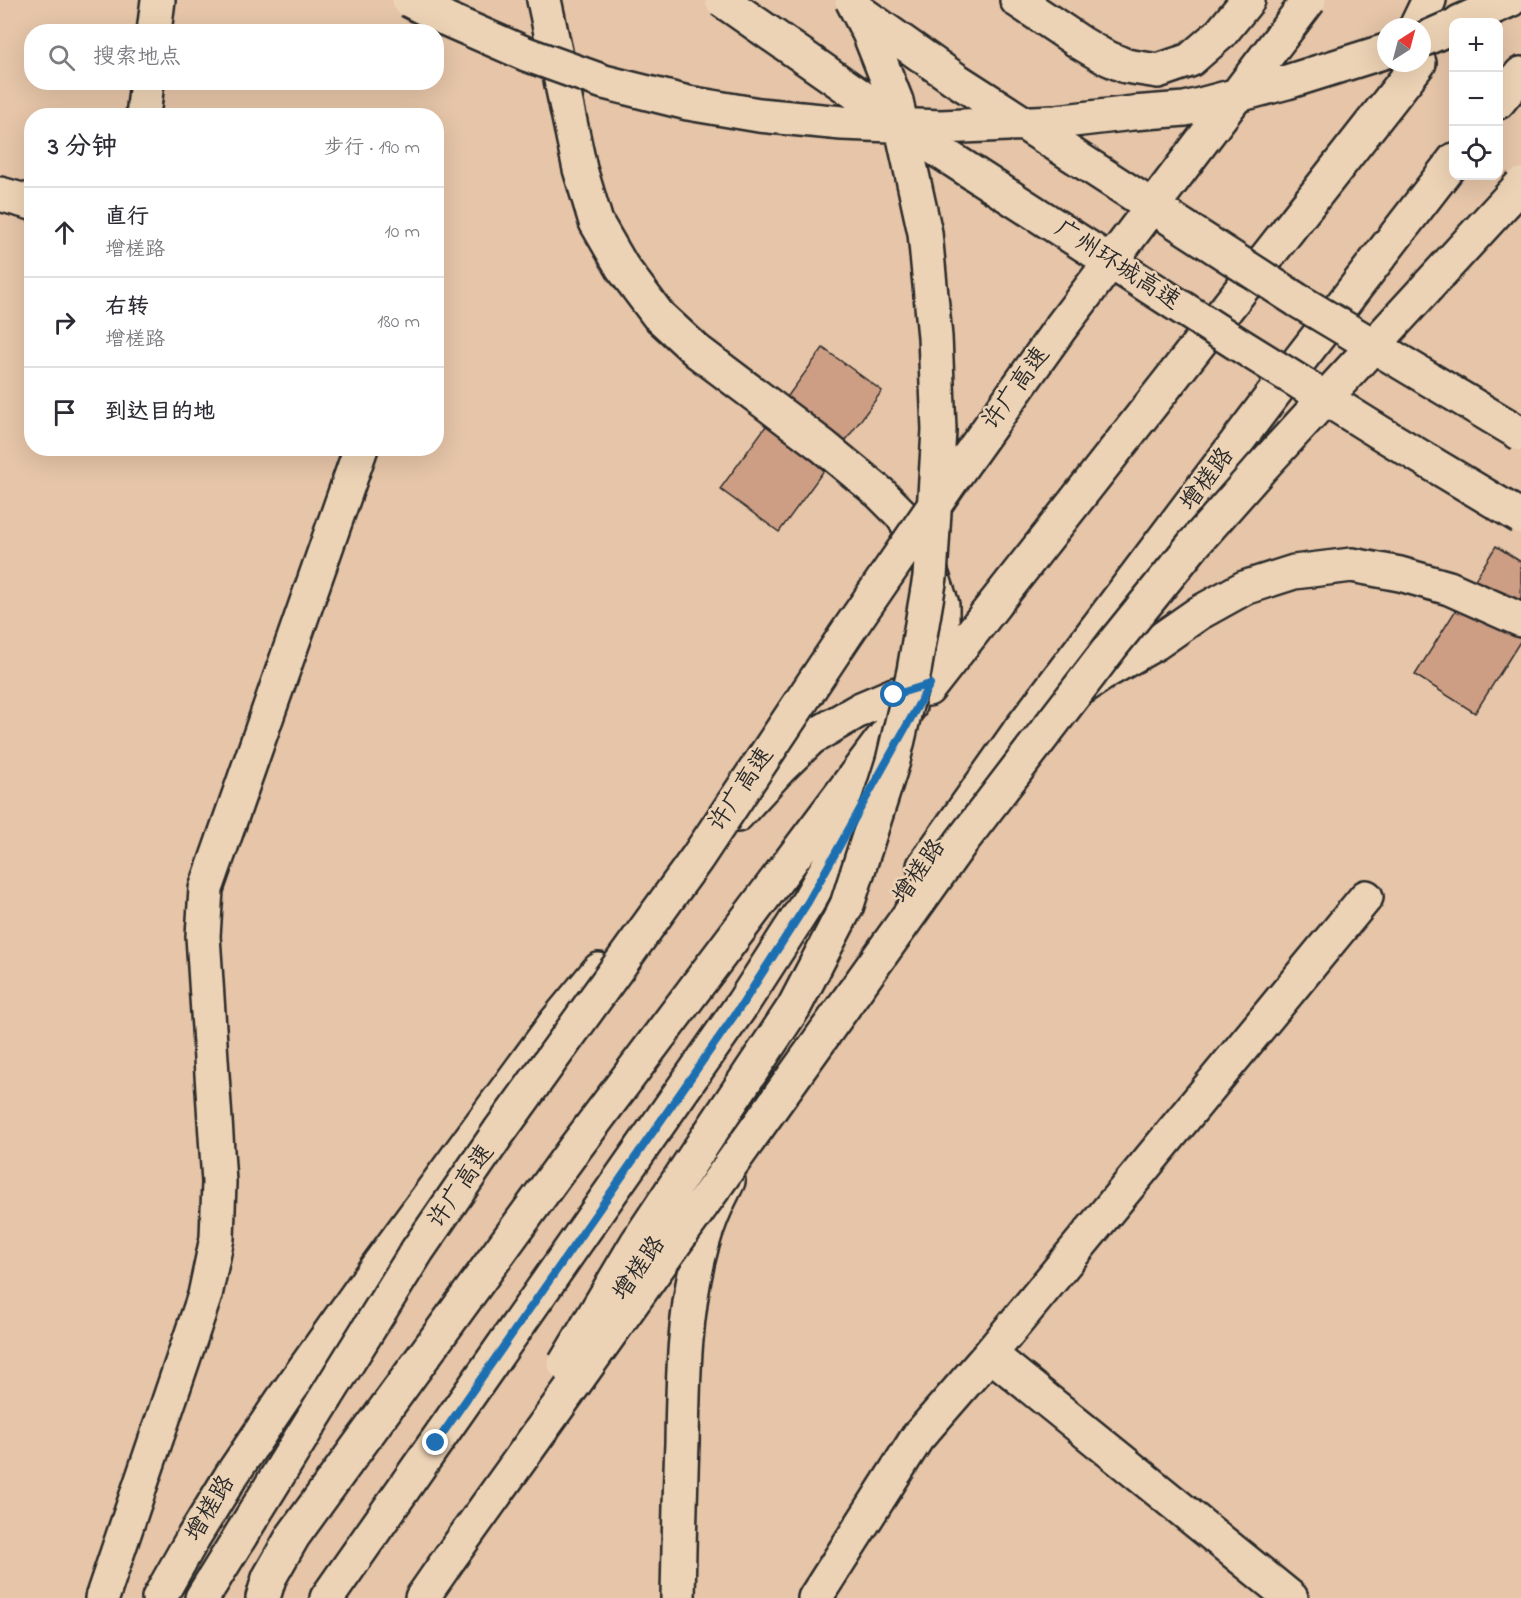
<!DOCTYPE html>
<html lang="zh">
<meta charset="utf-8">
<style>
:root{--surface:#fff;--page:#f2f2f3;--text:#2b2b33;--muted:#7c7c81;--line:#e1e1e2}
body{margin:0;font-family:"Indie Flower","LXGW WenKai TC",sans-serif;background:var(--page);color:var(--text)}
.controls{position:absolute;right:18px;top:18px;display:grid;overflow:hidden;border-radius:12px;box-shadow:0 6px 24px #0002}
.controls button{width:54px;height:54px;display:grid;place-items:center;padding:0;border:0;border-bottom:2px solid var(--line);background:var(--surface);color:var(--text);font:30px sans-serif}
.compass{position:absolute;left:1377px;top:18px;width:54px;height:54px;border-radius:50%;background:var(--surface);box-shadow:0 6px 24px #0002;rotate:36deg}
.stop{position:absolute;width:18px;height:18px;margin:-14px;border:4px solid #1f6fb2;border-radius:50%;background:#fff}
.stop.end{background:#1f6fb2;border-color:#fff;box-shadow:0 2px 6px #0008}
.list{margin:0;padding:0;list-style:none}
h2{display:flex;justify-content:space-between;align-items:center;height:78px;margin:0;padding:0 24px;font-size:26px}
h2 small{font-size:20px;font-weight:400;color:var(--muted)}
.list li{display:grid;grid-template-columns:39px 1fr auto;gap:18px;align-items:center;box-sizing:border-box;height:90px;padding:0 24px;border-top:2px solid var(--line)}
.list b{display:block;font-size:22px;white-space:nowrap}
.list p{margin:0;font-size:20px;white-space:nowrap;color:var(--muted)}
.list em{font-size:20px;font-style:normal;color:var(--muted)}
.icon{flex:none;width:33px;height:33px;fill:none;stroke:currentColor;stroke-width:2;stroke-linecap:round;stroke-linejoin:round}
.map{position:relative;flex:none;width:1521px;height:1598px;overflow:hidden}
.search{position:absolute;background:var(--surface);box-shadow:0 6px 24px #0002;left:24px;top:24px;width:420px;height:66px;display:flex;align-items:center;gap:15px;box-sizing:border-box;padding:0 21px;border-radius:24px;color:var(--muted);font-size:22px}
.panel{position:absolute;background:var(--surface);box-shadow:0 6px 24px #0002;left:24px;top:108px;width:420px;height:348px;border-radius:24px}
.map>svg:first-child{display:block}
</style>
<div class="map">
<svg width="1521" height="1598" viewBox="0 0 1521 1598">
<rect width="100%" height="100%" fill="#e6c5a8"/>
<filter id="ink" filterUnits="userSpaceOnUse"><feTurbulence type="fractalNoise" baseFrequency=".0167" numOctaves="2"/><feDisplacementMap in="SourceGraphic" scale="12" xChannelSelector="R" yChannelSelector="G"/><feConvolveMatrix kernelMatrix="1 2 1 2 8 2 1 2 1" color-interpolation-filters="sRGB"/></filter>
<g filter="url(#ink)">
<path fill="#cd9e84" stroke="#2b2b2b" stroke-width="1.5" d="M823,348L882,391L779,532L720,489Z
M1496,546L1521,562V640L1475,713L1415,675Z"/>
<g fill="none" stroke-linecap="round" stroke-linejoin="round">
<defs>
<path id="minor" d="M154,32L158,0
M143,116L147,82
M0,194L32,203
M990,1354L1291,1598
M102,1598L205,1295L217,1238L219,1182L203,936L206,889L361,448
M815,1598L917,1438L990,1354L1366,897"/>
<path id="major" d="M1416,27L1429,0
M1498,102L1521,74
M928,689L1419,63
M737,815L779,769L811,738L861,709L894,695L930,684
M924,866L1020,730L1268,401L1454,160
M159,1598L193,1538L231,1476L283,1399L379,1264L556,1022L599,970
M263,1598L269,1578L293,1536L575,1148L881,741L909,707
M327,1598L743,1003L808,902L882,770
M678,1598C679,1546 680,1495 682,1443C683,1378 684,1311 701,1248C707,1225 717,1202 728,1181"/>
<path id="highway" d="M544,0L580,169L596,222L622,267L658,315L697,351L823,446L880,493L902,515L924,551L942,605V634L938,657L930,684
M1017,0L1081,43L1103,56L1126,66L1158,71L1190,60L1221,33L1248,0
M1460,22L1510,0
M1020,730L1105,672L1156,643L1199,613L1244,588L1294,572L1352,565L1400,574L1449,588L1521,620
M202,1598L325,1399
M422,1598L449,1559"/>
</defs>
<use href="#minor" stroke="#2b2b2b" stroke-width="38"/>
<use href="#major" stroke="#2b2b2b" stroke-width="38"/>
<use href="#highway" stroke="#2b2b2b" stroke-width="38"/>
<use href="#minor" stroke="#edd3b5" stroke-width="33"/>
<use href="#major" stroke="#edd3b5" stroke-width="33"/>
<use href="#highway" stroke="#edd3b5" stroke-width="33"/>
<defs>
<path id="highway-bridge" d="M409,0L446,19L526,54L604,82L688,103L759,115L842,123L941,127L1056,122L1133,113L1185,109L1287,82L1386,51
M722,0L942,153L1235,342L1384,435L1521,517
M860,12L955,79L1297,300L1521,434
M1422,40L1454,26
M565,1364L637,1243L794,1007L847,905L893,761L914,671L930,577L939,430L935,337L925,233L896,101L869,33L852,0
M325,1399L417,1251L499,1132L697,858L846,634L949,484L1061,327L1309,0
M449,1559L962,841L1113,644L1193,545L1261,468L1521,185"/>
</defs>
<use href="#highway-bridge" stroke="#2b2b2b" stroke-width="38" stroke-linecap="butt"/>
<use href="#highway-bridge" stroke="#edd3b5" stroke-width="33"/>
</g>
</g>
<g fill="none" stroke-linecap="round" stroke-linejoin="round" filter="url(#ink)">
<path stroke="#1f6fb2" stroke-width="8" d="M436,1443L743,1003L808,902L930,684L894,695"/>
</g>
<g text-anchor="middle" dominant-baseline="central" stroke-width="5" stroke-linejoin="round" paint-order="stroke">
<g font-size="24" fill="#2b2b2b" stroke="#edd3b5">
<text transform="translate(1117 266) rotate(33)">广州环城高速</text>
<text transform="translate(1017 389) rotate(-54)">许广高速</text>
<text transform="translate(1208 480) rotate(-53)">增槎路</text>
<text transform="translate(742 790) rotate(-56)">许广高速</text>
<text transform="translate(920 872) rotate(-55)">增槎路</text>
<text transform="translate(462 1187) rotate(-55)">许广高速</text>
<text transform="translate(640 1269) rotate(-55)">增槎路</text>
<text transform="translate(211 1509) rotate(-59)">增槎路</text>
</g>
</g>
</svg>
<div class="controls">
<button>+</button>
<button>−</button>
<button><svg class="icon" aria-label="locate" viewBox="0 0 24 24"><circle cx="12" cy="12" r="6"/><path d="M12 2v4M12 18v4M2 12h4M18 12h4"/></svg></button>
</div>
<svg class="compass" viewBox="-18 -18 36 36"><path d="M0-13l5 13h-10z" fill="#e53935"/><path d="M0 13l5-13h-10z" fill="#7c7c81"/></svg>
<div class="stop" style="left:894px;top:695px"></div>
<div class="stop end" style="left:436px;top:1443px"></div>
<div class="search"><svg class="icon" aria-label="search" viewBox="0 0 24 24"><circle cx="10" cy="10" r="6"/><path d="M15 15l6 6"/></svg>搜索地点</div>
<section class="panel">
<h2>3 分钟<small>步行 · 190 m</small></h2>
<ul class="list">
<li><svg class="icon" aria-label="ahead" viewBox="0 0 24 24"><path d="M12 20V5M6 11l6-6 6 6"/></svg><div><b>直行</b><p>增槎路</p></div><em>10 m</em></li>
<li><svg class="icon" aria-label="right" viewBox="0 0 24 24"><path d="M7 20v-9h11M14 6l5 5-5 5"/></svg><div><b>右转</b><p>增槎路</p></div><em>180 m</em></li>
<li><svg class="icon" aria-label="arrive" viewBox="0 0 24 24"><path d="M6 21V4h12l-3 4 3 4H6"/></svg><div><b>到达目的地</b></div></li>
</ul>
</section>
</div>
